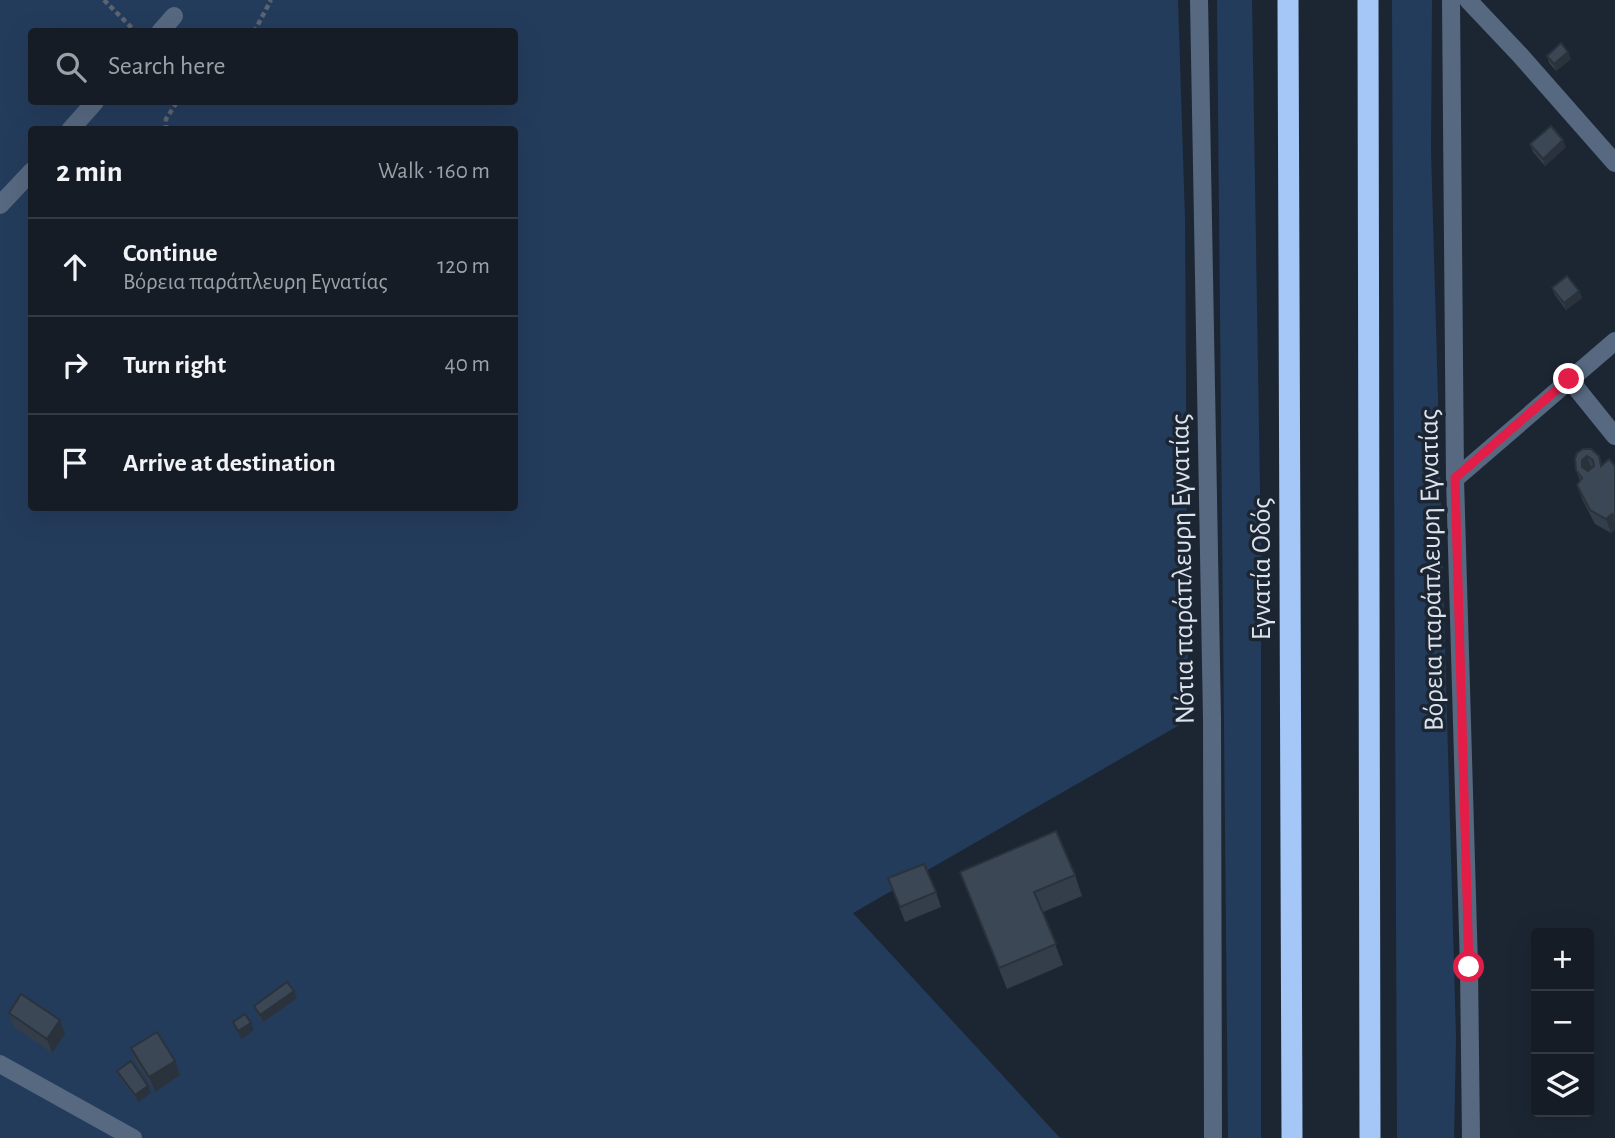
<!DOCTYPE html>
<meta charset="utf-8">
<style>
:root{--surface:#151c26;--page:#222932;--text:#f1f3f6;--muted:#9da1a7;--line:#343a43}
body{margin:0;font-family:"Alegreya Sans",sans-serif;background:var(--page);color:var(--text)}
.controls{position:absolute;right:21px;bottom:21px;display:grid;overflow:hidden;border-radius:7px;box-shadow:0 7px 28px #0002}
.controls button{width:63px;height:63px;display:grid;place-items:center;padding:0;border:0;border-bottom:2px solid var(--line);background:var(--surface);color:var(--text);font:35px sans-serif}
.stop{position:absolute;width:21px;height:21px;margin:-16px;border:5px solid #e11d48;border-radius:50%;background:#fff}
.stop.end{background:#e11d48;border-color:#fff;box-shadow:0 2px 7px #0008}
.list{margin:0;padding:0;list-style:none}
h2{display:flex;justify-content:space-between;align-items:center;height:91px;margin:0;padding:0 28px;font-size:30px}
h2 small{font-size:23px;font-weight:400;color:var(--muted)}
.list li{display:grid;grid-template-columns:46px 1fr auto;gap:21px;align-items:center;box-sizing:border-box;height:98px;padding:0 28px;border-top:2px solid var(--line)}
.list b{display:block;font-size:26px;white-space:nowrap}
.list p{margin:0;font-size:23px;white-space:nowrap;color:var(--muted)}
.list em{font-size:23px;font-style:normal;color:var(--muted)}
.icon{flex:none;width:38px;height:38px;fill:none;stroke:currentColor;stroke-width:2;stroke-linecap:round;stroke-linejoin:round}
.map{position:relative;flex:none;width:1615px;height:1138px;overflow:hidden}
.search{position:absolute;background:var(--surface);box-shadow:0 7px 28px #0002;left:28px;top:28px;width:490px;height:77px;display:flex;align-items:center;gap:18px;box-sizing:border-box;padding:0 24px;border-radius:7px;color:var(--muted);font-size:26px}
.panel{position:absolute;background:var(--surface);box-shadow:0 7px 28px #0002;left:28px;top:126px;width:490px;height:385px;border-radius:7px}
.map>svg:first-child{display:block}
</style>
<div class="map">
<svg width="1615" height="1138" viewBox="0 0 1615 1138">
<rect width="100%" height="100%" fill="#1c2633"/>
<path fill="#243c5c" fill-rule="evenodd" d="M0,0H1178L1185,220L1188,720L853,913L1060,1138H0ZM32,32H514V102H32ZM32,130H514V508H32Z
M1217,0H1252L1261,554V1138H1228Z
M1392,0H1432L1431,151L1456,1037L1454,1138H1397Z"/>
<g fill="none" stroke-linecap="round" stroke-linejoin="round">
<path stroke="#5c6470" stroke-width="4.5" stroke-dasharray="5 3.5" stroke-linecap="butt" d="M104,0L136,32
M254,32L271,0
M166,130V119L177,102"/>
<path stroke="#576981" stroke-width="18" d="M1468,0L1520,55L1615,163
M160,32L174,16
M70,130L95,102
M0,205L32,171
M1569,379L1615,436
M1455,479L1615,341"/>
<path stroke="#576981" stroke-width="18" d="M1199,0L1212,719L1213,1138
M1451,0L1455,479L1469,967L1471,1138
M0,1064L133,1138"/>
<path stroke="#a4c7f7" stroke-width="21" d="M1288,0L1292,1138
M1368,0L1370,1138"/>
</g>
<path fill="#343d4a" d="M1547,56L1571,59L1556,71L1549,63Z
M1530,144L1566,147L1545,166L1533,152Z
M1552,288L1579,291L1582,298L1566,310L1555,295Z
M1583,449L1602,464L1615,466V530L1611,533L1595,524L1582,499L1577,485L1580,481L1576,470Z
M960,872L1075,875L1082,896L1043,912L1063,965L1007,989Z
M888,878L936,892L941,907L905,922Z
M297,998L263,1022L256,1013L254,1006Z
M9,1013L60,1020L65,1034L52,1053L14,1027Z
M131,1048L180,1075L155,1092L136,1063Z
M117,1071L148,1086L151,1093L138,1102L120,1078Z"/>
<path fill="#2a323c" d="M1568,52L1571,59L1556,71L1554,64Z
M1563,140L1566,147L1545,166L1543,159Z
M1579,291L1582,298L1566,310L1564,303Z
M1587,456L1592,470L1587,474L1582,467V460Z
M1612,514L1615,522V530L1611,533L1606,519Z
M294,991L297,998L263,1022L260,1015Z
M60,1020L65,1034L52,1053L47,1039Z
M251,1023L254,1030L241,1039L238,1031Z
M175,1061L180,1075L155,1092L149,1077Z
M148,1086L151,1093L138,1102L135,1095Z"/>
<path fill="#3c4756" stroke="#2a323c" stroke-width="2" fill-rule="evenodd" d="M1561,43L1568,52L1554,64L1547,56Z
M1551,126L1563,140L1543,159L1530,144Z
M1567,276L1579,291L1564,303L1552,288Z
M1583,449H1591L1599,456L1601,466L1609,459L1615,466V518L1612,514L1606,519L1590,510L1577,485L1582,478L1576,470L1575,459L1577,453ZM1587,456L1593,460L1594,466L1588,471L1582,467V460Z
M1056,831L1075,875L1034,892L1056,944L999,968L960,872Z
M924,864L936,892L900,907L888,878Z
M287,982L294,991L260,1015L254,1006Z
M21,994L60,1020L47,1039L9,1013Z
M245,1014L251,1023L238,1031L233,1022Z
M157,1032L175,1061L149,1077L131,1048Z
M131,1061L148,1086L135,1095L117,1071Z"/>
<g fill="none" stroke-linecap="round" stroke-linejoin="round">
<path stroke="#e11d48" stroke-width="9" d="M1469,967L1455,478L1569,379"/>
</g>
<g text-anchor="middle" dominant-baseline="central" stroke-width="7" stroke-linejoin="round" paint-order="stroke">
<g font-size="28" fill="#dde3ed" stroke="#1c2633">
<text transform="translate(1183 569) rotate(-91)">Νότια παράπλευρη Εγνατίας</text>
<text transform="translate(1262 569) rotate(-90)">Εγνατία Οδός</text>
<text transform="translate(1432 570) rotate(-91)">Βόρεια παράπλευρη Εγνατίας</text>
</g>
</g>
</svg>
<div class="controls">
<button>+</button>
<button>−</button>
<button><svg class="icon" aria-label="layers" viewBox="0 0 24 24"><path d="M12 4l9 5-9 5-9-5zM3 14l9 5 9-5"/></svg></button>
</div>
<div class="stop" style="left:1469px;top:967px"></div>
<div class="stop end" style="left:1569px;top:379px"></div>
<div class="search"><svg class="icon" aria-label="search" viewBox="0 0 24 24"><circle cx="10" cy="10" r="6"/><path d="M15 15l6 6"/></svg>Search here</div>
<section class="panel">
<h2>2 min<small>Walk · 160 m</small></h2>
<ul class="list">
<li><svg class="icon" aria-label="ahead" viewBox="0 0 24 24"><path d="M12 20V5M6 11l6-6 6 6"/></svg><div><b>Continue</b><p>Βόρεια παράπλευρη Εγνατίας</p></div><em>120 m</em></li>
<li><svg class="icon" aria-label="right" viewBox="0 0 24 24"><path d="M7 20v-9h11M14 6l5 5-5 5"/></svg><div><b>Turn right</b></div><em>40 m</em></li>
<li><svg class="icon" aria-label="arrive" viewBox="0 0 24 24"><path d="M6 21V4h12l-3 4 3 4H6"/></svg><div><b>Arrive at destination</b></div></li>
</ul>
</section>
</div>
